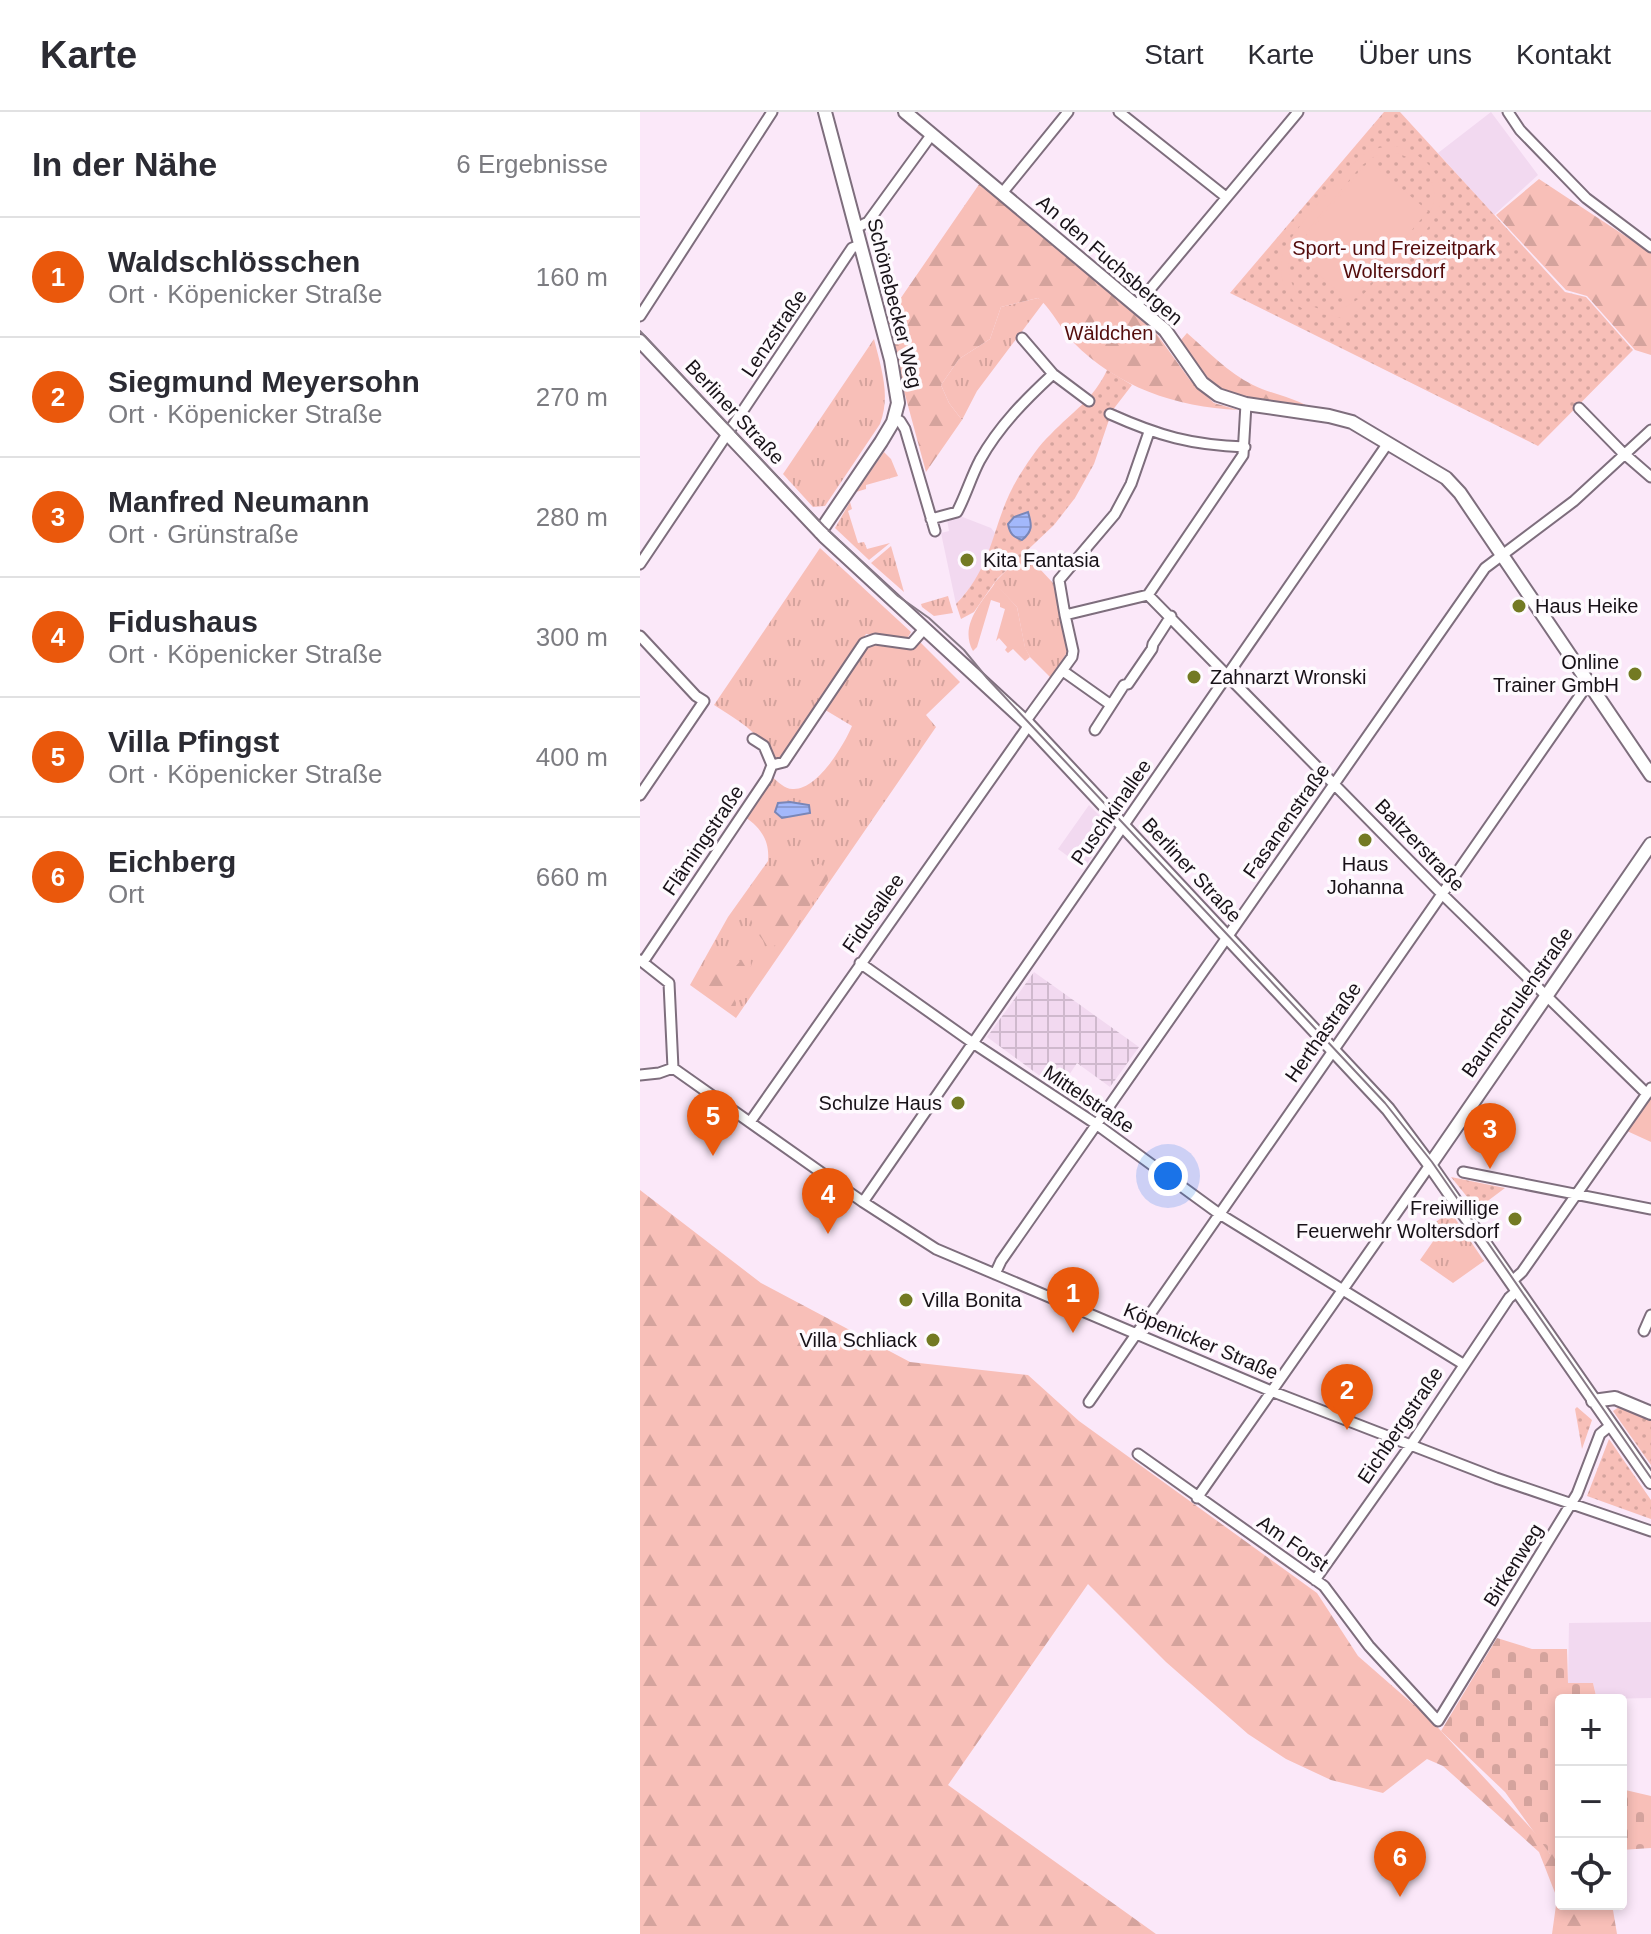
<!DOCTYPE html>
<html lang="de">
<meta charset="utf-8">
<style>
:root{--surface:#fff;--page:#f7f7f7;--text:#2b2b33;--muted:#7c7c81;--line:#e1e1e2;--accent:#ea580c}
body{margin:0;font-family:Helvetica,sans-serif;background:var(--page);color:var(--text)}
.controls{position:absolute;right:24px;bottom:24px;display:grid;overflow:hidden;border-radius:8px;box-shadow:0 4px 12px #0003}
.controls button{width:72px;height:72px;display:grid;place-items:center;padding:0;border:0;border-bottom:2px solid var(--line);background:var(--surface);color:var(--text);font:40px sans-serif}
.you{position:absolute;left:528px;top:1064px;width:28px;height:28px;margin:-20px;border:6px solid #fff;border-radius:50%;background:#1a73e8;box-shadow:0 0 0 12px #1a73e833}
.badge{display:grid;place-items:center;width:52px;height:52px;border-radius:50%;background:var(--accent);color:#fff;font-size:26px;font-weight:700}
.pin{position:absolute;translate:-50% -66px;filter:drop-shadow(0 2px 4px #0008)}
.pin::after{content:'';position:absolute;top:42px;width:28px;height:24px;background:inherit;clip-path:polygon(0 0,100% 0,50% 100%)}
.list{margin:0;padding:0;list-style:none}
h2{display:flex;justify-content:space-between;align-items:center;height:104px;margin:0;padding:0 32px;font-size:34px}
h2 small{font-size:26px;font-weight:400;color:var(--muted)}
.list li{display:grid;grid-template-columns:52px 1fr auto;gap:24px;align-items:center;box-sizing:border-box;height:120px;padding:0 32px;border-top:2px solid var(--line)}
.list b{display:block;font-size:30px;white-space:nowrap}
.list p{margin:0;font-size:26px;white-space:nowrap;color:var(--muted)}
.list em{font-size:26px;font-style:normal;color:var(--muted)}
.icon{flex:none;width:44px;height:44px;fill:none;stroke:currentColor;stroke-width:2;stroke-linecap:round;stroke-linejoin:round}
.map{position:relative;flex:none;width:1011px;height:1822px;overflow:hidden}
header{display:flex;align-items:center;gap:48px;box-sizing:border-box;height:112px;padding:0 40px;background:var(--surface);border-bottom:2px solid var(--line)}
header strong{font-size:38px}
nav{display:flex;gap:44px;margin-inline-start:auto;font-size:28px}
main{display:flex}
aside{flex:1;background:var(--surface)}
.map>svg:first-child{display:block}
</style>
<header>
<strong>Karte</strong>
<nav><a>Start</a><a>Karte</a><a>Über uns</a><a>Kontakt</a></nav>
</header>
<main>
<aside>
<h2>In der Nähe<small>6 Ergebnisse</small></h2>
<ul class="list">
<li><span class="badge">1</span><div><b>Waldschlösschen</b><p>Ort · Köpenicker Straße</p></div><em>160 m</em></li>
<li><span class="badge">2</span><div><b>Siegmund Meyersohn</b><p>Ort · Köpenicker Straße</p></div><em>270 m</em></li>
<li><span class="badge">3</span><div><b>Manfred Neumann</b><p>Ort · Grünstraße</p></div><em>280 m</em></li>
<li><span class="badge">4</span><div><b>Fidushaus</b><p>Ort · Köpenicker Straße</p></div><em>300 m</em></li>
<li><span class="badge">5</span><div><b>Villa Pfingst</b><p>Ort · Köpenicker Straße</p></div><em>400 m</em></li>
<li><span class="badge">6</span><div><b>Eichberg</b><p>Ort</p></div><em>660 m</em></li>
</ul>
</aside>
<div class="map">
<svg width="1011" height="1822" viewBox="0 0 1011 1822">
<defs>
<pattern id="industrial-grid" width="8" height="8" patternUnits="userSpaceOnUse" patternTransform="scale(2)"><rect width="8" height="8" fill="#f2d9f0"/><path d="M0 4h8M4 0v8" fill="none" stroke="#cfb9cd"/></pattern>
<pattern id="grass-tufts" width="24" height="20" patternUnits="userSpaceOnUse" patternTransform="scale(2)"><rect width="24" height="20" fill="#f8bfb8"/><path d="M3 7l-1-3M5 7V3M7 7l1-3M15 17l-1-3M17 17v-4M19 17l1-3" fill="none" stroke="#d4a39d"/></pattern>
<pattern id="forest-firs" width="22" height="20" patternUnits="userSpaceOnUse" patternTransform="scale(2)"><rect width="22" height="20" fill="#f8bfb8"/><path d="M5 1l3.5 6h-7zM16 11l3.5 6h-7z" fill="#d4a39d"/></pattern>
<pattern id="cemetery-stones" width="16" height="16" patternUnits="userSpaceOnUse" patternTransform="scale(2)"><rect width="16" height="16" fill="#f8bfb8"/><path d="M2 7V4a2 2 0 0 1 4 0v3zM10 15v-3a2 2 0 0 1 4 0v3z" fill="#d4a39d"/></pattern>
<pattern id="park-dots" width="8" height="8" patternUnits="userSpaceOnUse" patternTransform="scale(2)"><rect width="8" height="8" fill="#f8bfb8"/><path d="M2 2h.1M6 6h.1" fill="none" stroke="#d4a39d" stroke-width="1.8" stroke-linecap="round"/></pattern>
<pattern id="water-rules" width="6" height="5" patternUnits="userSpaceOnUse" patternTransform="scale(2)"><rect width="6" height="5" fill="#a3b8fb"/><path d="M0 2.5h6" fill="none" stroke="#8c9dd6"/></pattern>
</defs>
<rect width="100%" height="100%" fill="#fbe8f9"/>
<path fill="#f2d9f0" d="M851,0L898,63L854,103L798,41Z
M320,404L351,416L355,421L350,440L339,465L316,492L301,421L309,419L307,407Z
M449,693L472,716L444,756L418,737Z
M1011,1510V1586L957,1587L953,1571H928L929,1511Z"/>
<path fill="url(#industrial-grid)" d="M394,860L499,935L470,975L437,951L419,978L347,925Z"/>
<path fill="url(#grass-tufts)" d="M398,186L404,190L337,279L322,308L309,291L301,273L319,247L350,227L361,195Z
M234,227C241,256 251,283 240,312L185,394L173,395L143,362Z
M244,340L251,347L258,364L226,373V377L216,380Z
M210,390L212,397L208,399L218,431L224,430L227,437L250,431L229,448L195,416Z
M251,434L264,480L231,451Z
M180,436L271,520L267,527L226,522L144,645L134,649C122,622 99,609 74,593Z
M384,440L413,471L428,539L411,566L390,545L385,536L377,495L354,471Z
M308,484L313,501L294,504L282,495L281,492Z
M278,528L320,570L286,603L296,615L96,906L50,873L88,805L128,749C130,729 121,716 105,705L132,665C139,670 145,678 154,677C178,677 204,633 212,614L182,596L226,532L266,537Z
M1011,984V1030L987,1019Z
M810,1099L844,1149L813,1171L780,1148L794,1128L783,1120Z"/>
<path fill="url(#forest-firs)" d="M899,67L1011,141V243L995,238L947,184L926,178L856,103Z
M340,71L516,221L550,268L574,291L598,298C536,295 477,275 433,230C422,218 409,194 398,186L361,195L350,227L319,247L301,273L309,291L322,308L286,360L245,209Z
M547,221C568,239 588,261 613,273C634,283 653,285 673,297L585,281L563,263L541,228Z
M180,751L187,758L188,768L145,829L129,836C101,803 105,788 127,756L137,755L142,760L163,761Z
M110,838L111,854L97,860L89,874L96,891L95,902L54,872C64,857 77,866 91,858C98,854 104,843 110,838Z
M0,1078L121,1171L270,1250L388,1263L439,1309L677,1481L718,1544L789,1606L898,1724L910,1742H921V1792H972L977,1822H912L917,1786L899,1740L803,1654L787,1647L743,1681L691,1668L646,1647L608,1622L526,1550L448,1472L308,1673L516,1822H0Z"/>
<path fill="url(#cemetery-stones)" d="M857,1526L892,1537H927L928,1571H953L957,1588H921V1742H910L865,1680L801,1619Z
M981,1677L1011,1684V1736L981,1738Z"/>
<path fill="url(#park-dots)" d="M744,0H760L925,180L946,185L993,238L898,334L590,181Z
M467,258L492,273L472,299L454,352L435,386L414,413L357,467L334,500L321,507L316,492C357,450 351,407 381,361C390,347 399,333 411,322C433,299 453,288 467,258Z
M811,1065L865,1076L837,1097Z
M982,1293L1011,1306V1353L973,1299Z
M937,1295L952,1308L942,1337L935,1297Z
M969,1327L1011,1388V1407L947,1384Z"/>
<path fill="#f8bfb8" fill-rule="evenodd" d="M756,34C785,42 809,65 798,98C793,113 779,126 769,138C748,162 728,186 708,210C689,196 667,211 649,183C641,171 639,155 643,141C648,124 710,52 726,41C735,35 745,35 756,34ZM755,41C785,48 806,75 787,106C777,121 763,134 751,148C739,162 726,185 709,193C671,212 638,173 652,137L721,54L735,44Z
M729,49L788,99L711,190L652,140Z
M355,471L377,495L385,535L390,545L385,549L373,537L368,541L365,538L367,535L359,526L356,529L365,497L360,495V491L351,488L337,535L333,539C319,514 341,491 355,471Z"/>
<path fill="url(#water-rules)" stroke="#7986b7" stroke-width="2" d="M388,400C392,413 393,419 382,428C373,425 370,422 368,412L374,405Z
M150,690L169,693L170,701L142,706L135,700L138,691Z"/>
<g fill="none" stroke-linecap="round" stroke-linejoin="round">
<defs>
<path id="street" d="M479,0L586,85
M868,0L880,18L946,86L1011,135
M363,80L428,0
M216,116L228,110L292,22
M496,194L658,0
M0,204L132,0
M382,226L413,262L449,289
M939,296L981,339L1011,365
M470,302C519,324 551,333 605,335
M255,307L260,309L265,317L295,419
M291,407L317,400C326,383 331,365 340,348C359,314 385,288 413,262
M0,452L212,136L220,133
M508,483L801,781L1007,982
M425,503L419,468L475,402L491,372L509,320
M0,524L56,584L64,589L0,683
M423,559L471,593
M385,610L432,545L433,539L425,503L508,483L603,343L606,292
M455,618L484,573L488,572L512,537L513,532L531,504
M132,653L144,650L224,531L235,527L271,532L285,516
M0,848L29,871L33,956
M3,850L127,666L132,653L124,634L113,627
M220,851L333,931L456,1012L578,1101L823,1252
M0,963L19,961L33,956L223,1090L296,1137L631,1279L856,1366L1011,1419
M110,1010L389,613
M823,1060L1011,1097
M223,1090L748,331
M355,1162L361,1149L845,456L934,389L1011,318
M871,1170L882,1160L1011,976
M1004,1219L1011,1203
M449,1290L948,572
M498,1342L684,1474L729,1534L798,1609L937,1382L960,1322L971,1313
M557,1386L790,1053
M675,1468L770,1334L869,1186L877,1179"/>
<path id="secondary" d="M265,0L525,218L562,271L578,283L606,292L689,304L712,310L806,366L820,381L1011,663
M0,229L184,424L389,613L748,997L790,1053L1011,1370
M180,420L241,330L253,310L258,291L251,248L185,0
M790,1053L1011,732
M953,1289L975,1286L1011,1301"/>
</defs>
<use href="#street" stroke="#7e6e7d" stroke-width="13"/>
<use href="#secondary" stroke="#7e6e7d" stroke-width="16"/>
<use href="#street" stroke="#fff" stroke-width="9"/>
<use href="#secondary" stroke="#fff" stroke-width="12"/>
<path stroke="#877a86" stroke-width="2" d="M0,219L184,414L258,484L289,506L324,538L347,566L745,991L792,1050L1011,1366"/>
</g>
<g fill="#737a23" stroke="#fefafe" stroke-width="3">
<circle cx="327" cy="448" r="8"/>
<circle cx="879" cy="494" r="8"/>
<circle cx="995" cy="562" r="8"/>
<circle cx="554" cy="565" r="8"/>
<circle cx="725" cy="728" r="8"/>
<circle cx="318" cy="991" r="8"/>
<circle cx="875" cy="1107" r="8"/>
<circle cx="266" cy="1188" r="8"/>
<circle cx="293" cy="1228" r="8"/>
</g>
<g text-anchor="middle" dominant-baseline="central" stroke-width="7" stroke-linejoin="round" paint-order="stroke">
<g font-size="20" fill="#530b0b" stroke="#fefafe">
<text x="754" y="136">Sport- und Freizeitpark<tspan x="754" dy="23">Woltersdorf</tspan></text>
<text x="469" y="221">Wäldchen</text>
</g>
<g font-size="20" fill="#181218" stroke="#fefafe">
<text transform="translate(470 148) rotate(41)">An den Fuchsbergen</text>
<text transform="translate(255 191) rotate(76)">Schönebecker Weg</text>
<text transform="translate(134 221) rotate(-56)">Lenzstraße</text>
<text transform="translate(95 300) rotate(47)">Berliner Straße</text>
<text transform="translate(471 700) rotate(-55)">Puschkinallee</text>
<text transform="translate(646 709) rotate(-55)">Fasanenstraße</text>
<text transform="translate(63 728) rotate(-56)">Flämingstraße</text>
<text transform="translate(780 733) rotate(46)">Baltzerstraße</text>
<text transform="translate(552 758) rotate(47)">Berliner Straße</text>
<text transform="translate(233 801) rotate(-55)">Fidusallee</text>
<text transform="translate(877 890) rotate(-55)">Baumschulenstraße</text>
<text transform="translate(683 920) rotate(-55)">Herthastraße</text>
<text transform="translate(449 987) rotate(34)">Mittelstraße</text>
<text transform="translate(561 1229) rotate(23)">Köpenicker Straße</text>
<text transform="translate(760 1313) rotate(-56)">Eichbergstraße</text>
<text transform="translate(653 1431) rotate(35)">Am Forst</text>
<text transform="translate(873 1453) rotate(-58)">Birkenweg</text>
</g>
<g font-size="20" fill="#181218" stroke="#fefafe" text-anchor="start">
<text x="343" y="448">Kita Fantasia</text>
<text x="895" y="494">Haus Heike</text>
<text x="979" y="550" text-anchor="end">Online<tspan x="979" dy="23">Trainer GmbH</tspan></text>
<text x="570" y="565">Zahnarzt Wronski</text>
<text x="725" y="752" text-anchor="middle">Haus<tspan x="725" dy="23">Johanna</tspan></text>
<text x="302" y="991" text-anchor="end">Schulze Haus</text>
<text x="859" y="1096" text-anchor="end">Freiwillige<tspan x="859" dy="23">Feuerwehr Woltersdorf</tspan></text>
<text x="282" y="1188">Villa Bonita</text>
<text x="277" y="1228" text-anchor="end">Villa Schliack</text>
</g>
</g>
</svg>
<div class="controls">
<button>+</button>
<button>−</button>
<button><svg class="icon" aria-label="locate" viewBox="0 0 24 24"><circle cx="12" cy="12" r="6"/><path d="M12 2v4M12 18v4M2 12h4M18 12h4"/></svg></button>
</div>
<div class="you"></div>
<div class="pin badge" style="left:433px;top:1221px">1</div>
<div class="pin badge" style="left:707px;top:1318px">2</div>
<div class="pin badge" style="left:850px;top:1057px">3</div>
<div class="pin badge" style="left:188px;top:1122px">4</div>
<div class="pin badge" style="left:73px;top:1044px">5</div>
<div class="pin badge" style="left:760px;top:1785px">6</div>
</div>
</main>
